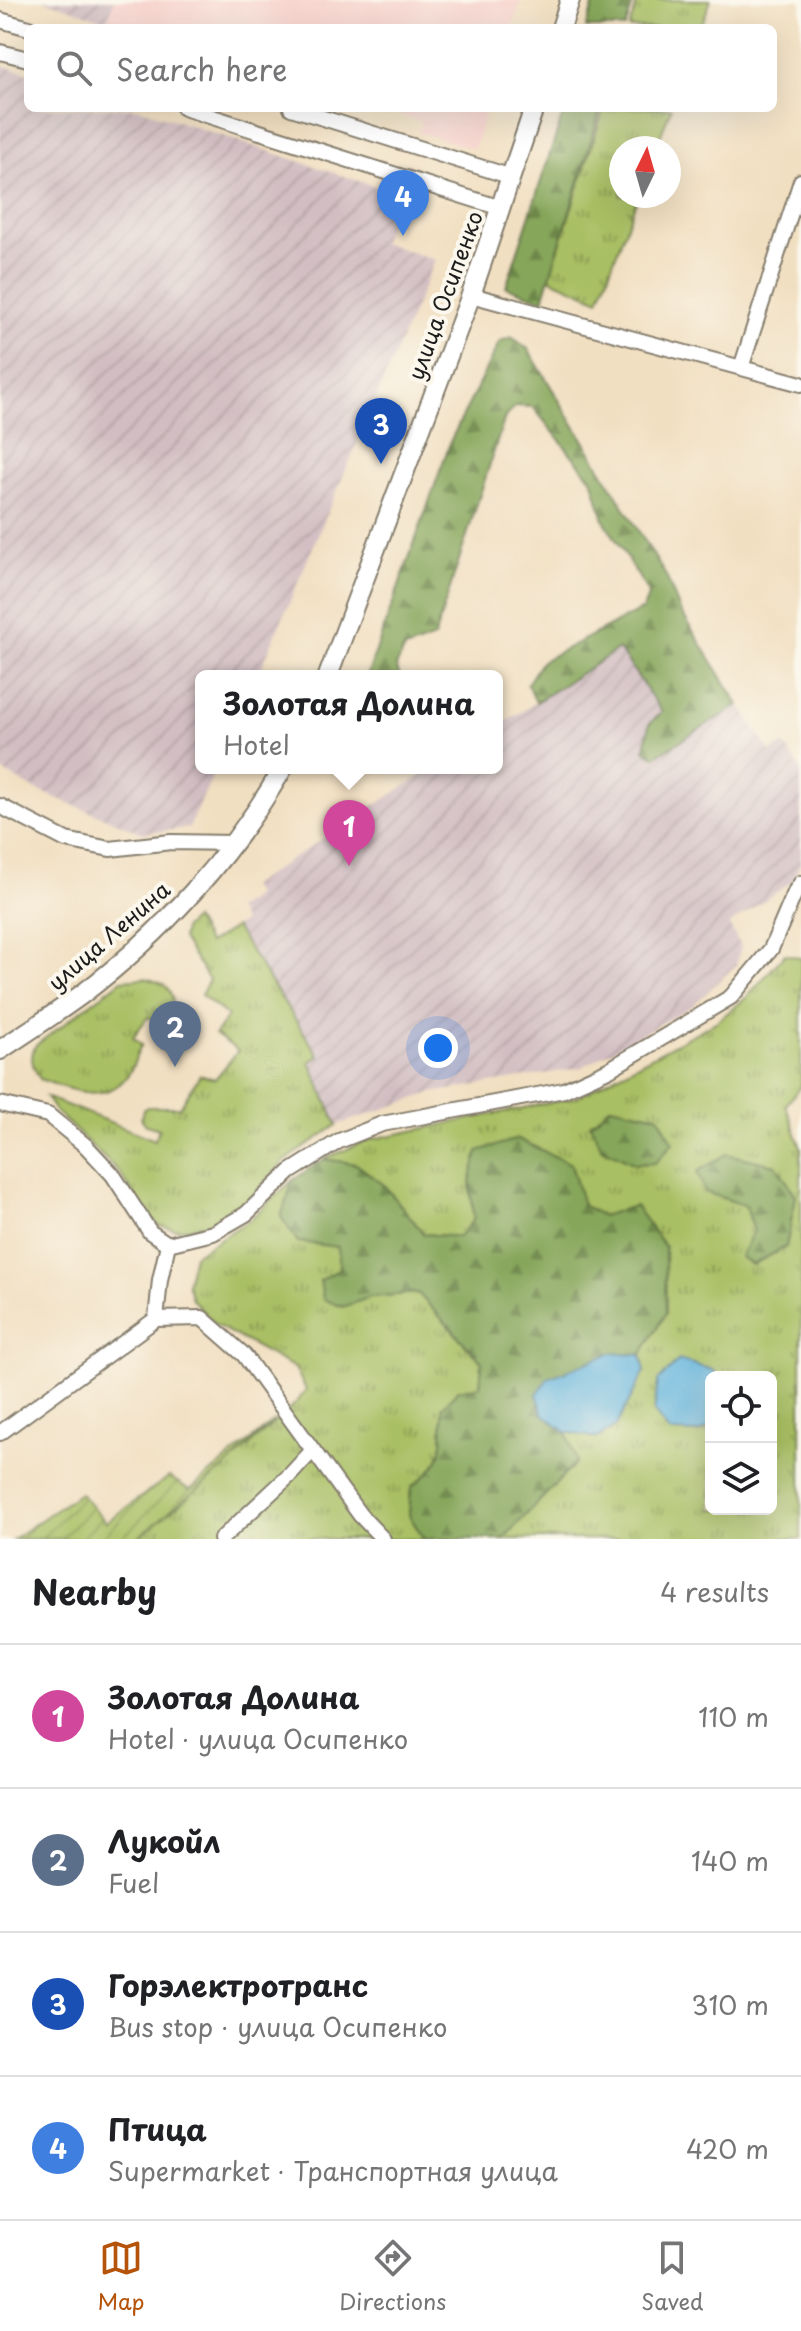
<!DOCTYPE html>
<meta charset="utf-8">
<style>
:root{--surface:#fff;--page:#f6f6f6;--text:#202124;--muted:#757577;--line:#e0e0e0;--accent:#b45309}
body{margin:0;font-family:"Playpen Sans",sans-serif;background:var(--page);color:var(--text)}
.controls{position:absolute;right:24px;bottom:24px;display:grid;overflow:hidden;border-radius:12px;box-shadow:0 8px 32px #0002}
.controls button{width:72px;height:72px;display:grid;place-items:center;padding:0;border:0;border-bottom:2px solid var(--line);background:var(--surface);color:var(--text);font:40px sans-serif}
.compass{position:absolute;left:609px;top:136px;width:72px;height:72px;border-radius:50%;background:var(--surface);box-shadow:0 8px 32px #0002;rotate:5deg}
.you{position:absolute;left:438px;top:1048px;width:28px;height:28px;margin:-20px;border:6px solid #fff;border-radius:50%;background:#1a73e8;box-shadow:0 0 0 12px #1a73e833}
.badge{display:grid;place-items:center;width:52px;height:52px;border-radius:50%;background:var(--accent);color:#fff;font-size:26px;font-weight:700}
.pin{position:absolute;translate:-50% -66px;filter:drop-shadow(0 2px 4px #0008)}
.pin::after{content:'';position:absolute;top:42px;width:28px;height:24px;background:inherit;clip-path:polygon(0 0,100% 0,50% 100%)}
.popup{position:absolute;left:195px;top:670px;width:308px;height:104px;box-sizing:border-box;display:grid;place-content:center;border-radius:12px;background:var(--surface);filter:drop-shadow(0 2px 6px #0005);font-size:26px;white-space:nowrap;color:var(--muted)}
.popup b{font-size:30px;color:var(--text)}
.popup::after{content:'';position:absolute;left:50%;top:100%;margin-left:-16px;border:16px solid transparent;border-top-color:var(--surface)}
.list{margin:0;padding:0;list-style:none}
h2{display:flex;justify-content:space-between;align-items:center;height:104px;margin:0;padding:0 32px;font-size:34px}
h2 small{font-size:26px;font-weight:400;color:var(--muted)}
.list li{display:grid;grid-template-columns:52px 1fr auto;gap:24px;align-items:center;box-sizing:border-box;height:144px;padding:0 32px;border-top:2px solid var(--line)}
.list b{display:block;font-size:30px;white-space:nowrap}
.list p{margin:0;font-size:26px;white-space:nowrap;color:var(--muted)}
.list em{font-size:26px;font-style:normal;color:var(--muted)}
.icon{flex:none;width:44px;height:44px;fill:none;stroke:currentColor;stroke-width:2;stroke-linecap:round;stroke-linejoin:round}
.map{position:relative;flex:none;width:801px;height:1539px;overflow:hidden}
.search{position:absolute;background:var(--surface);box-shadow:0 8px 32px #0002;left:24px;right:24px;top:24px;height:88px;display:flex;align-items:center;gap:20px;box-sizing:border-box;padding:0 28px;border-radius:12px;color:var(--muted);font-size:30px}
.sheet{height:680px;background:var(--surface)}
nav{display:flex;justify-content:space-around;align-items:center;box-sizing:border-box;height:112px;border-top:2px solid var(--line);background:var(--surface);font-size:22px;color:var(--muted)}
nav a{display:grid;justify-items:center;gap:4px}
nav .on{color:var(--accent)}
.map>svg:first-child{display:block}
</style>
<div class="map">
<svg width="801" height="1539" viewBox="0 0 801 1539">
<defs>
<pattern id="industrial-furrows" width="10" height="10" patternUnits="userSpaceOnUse" patternTransform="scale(2)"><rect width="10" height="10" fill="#d2bec2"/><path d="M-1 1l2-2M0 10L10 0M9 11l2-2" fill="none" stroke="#b4a3a6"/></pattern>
<pattern id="grass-tufts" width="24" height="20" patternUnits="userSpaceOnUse" patternTransform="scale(2)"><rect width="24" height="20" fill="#a9bf64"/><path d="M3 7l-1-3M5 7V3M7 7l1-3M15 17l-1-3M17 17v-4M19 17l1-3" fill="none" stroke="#899a52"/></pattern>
<pattern id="forest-firs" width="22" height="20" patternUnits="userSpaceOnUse" patternTransform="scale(2)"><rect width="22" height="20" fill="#86a65a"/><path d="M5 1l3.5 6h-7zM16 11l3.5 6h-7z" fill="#6d864a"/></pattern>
<pattern id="garden-furrows" width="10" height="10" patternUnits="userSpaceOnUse" patternTransform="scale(2)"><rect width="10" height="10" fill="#a9bf64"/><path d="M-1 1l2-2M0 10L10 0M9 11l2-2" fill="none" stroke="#899a52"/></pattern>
</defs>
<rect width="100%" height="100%" fill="#fbf7ec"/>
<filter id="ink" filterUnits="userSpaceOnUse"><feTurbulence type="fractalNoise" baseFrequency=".0125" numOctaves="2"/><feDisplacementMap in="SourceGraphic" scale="16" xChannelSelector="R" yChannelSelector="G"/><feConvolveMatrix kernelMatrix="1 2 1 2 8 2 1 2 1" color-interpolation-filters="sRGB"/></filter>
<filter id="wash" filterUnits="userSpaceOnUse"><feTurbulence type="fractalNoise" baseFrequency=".006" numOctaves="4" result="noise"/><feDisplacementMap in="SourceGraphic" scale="32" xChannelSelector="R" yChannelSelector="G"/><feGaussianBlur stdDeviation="1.8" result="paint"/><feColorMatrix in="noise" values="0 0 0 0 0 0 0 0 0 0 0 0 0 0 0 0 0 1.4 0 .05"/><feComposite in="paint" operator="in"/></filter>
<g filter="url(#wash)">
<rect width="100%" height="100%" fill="#f1dfc1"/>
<path fill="#f7d0cb" d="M114,0H521L512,28H130L107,21Z
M379,108H487L474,149L418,132L422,122Z"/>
<path fill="url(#industrial-furrows)" d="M43,0H114L107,21Z
M0,65L28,73V108H138L401,195L381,242L435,260L258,676H201V768H216L189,828L143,833L34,789L0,770Z
M680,610L770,752L784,744L801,770V863L791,882L729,925L741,946L736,965L692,1006L580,1068L431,1093L337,1125L310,1062L319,1055L235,927L243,922L236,909L256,896L250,886L433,768H497V727Z"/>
<path fill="url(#grass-tufts)" stroke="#626e40" stroke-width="2" fill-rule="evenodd" d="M638,0H711L700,28H629Z
M604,108H671L656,148H621V196H638L599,300L549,278Z
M194,919L208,944L235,927L319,1056L310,1062L337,1125L285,1161L242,1207L210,1223L178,1230L158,1225L140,1205L119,1172L55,1111L46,1097L155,1140L159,1129L146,1125L141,1118L143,1110L147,1107H180L200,1075L215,1079L238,1051L215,1034L228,1016L201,995L209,980L182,939L184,928Z
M785,954L801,958V1086L786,1105L801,1148V1539H503L577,1462L566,1432L598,1438L645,1371L641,1355L666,1313L602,1216L582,1205L571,1164L470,1182L474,1219L459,1237L424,1234L384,1185L356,1164L324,1159L368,1140L577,1097L716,1022L747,997ZM776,1165L796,1196L786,1247L754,1231L746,1206ZM713,1370L719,1377H771V1509H711V1426L698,1433L654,1412Z
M145,978C160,982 170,984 173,1001L158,1023L148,1017L133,1037L142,1045C136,1052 136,1060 132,1068C112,1107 72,1091 40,1079C33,1067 29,1059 35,1046L122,980Z
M293,1180L281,1217L338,1247L342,1307L371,1297L418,1293L482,1362L480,1387L442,1407C442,1450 448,1460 411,1487L409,1515L424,1539H136L230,1463L297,1402L306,1390L295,1368L214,1324L192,1299L187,1283L194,1255L248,1221Z"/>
<path fill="url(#forest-firs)" stroke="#51613b" stroke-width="2" d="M595,0H634L625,28H586Z
M565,108H601L543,300L506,287Z
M512,337L528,349L666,576L680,610L739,705L654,757L645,749L649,724L662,712L619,649L536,702L527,684L542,661L643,609L649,594L604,520L593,481L533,407L516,406L505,417L434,638L405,649L396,666L400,676H367L451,440L500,341Z
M611,1106L659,1116L673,1143L655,1163L635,1164L602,1148L590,1124Z
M518,1139L571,1164L583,1205L602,1216L635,1206L665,1247L666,1313L641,1355L611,1353L543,1414L566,1432L577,1461L503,1539H424L409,1515L411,1487C448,1460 442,1450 442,1407L458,1390L480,1386L482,1362L418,1293L371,1297L342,1307L323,1299L320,1280L340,1269L338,1247L298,1242L281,1217L293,1180L324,1159L356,1164L384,1185L424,1234L459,1237L474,1219L470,1182L478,1151Z
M727,1154L776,1165L796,1196L786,1247L752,1265L740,1257L754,1231L746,1206L705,1192L697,1172Z"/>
<path fill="url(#garden-furrows)" stroke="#626e40" stroke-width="2" d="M274,1421L230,1463L136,1539H13L80,1493L106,1522L169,1477L190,1490Z"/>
<path fill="#61b2dc" stroke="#3e677c" stroke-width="2" d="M611,1353L641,1355L645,1371L616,1426L598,1438L566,1432L543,1414L537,1394L548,1378Z
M679,1360L713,1370L719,1377H711V1426L698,1433L669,1432L654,1412L658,1381Z"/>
</g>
<g filter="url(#ink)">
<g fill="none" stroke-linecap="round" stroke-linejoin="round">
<defs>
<path id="minor" d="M0,20L29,28
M0,52L28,59
M184,108L501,208
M291,108L512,177
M471,295L801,384
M741,368L801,181
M0,806L66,840L110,849L171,842L234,843
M0,1104L48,1115L86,1146L113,1175L150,1232L168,1244L213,1233L246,1214L290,1172L339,1141L382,1124L564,1090L608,1070L731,997L771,949L796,890L801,883
M156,1319L202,1318L244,1355L360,1515L383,1539
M0,1433L156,1319L160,1280L168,1244
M221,1539L290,1475L313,1450"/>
<path id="major" d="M561,28L570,0
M328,676L471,295L534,108
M0,1050C27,1032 55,1014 81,995C162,934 232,856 283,768"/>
</defs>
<use href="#minor" stroke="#867e6e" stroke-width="18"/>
<use href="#major" stroke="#867e6e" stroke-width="22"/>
<use href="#minor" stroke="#fff" stroke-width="14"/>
<use href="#major" stroke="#fff" stroke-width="18"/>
</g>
</g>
<g text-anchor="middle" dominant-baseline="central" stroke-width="8" stroke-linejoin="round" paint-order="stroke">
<g font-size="22" fill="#1c1c1c" stroke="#fbf7ec">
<text transform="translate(444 295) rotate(-70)">улица Осипенко</text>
<text transform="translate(108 935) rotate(-41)">улица Ленина</text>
</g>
</g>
</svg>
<div class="controls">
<button><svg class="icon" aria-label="locate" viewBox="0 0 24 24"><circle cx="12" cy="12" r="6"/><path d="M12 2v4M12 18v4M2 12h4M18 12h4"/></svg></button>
<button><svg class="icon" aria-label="layers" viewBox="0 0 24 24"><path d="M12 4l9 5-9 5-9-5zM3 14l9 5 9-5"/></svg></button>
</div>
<svg class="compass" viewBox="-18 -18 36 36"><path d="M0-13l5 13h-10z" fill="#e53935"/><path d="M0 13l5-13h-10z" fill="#757577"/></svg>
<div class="you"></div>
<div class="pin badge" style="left:349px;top:866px;background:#d1479c">1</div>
<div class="popup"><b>Золотая Долина</b>Hotel</div>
<div class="pin badge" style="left:175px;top:1067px;background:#5c6f8a">2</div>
<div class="pin badge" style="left:381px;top:464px;background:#1a4fb4">3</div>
<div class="pin badge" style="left:403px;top:236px;background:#3f7fe0">4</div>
<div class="search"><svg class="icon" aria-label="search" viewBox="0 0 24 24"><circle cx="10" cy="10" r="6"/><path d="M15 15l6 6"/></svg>Search here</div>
</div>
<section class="sheet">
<h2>Nearby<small>4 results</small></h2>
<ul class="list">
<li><span class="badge" style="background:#d1479c">1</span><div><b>Золотая Долина</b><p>Hotel · улица Осипенко</p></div><em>110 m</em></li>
<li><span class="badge" style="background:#5c6f8a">2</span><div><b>Лукойл</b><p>Fuel</p></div><em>140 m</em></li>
<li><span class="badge" style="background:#1a4fb4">3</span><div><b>Горэлектротранс</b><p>Bus stop · улица Осипенко</p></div><em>310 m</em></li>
<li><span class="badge" style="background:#3f7fe0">4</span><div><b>Птица</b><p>Supermarket · Транспортная улица</p></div><em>420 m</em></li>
</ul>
</section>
<nav>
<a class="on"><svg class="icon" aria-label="map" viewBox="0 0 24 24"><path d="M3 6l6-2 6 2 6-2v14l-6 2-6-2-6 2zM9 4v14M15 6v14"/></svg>Map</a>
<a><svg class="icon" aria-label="directions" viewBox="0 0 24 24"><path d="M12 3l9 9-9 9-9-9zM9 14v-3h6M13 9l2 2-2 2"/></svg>Directions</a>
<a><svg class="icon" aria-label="saved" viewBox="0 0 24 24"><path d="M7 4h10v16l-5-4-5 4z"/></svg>Saved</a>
</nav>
